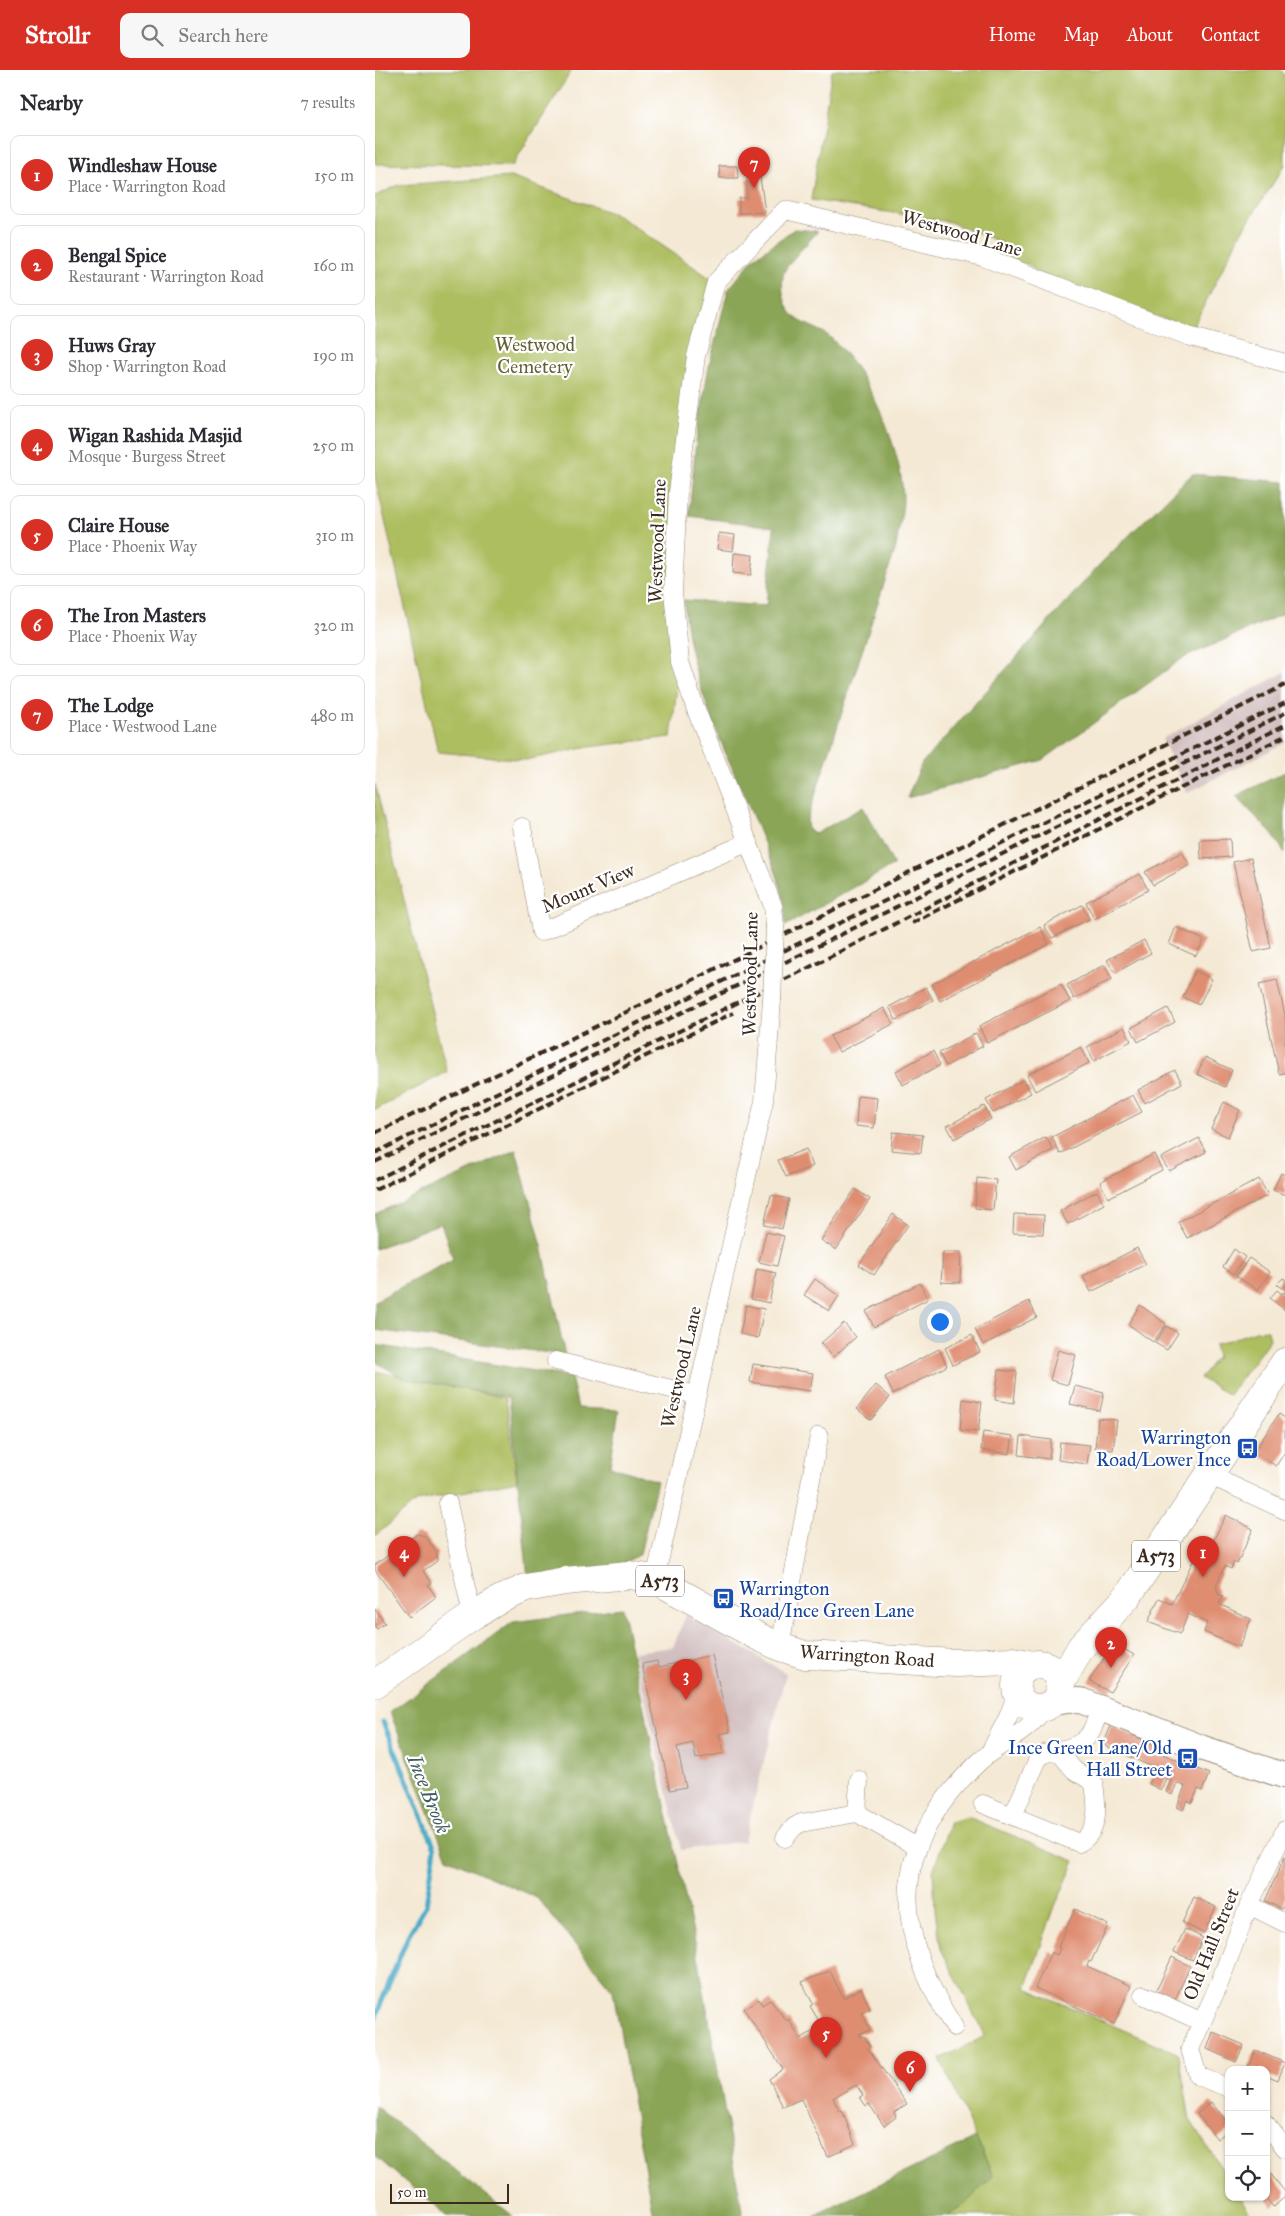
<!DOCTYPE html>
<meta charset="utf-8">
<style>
:root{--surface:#fff;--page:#f7f7f7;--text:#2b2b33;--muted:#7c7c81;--line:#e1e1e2;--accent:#d93025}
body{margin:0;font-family:"IM FELL Great Primer",serif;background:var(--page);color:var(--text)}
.controls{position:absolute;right:15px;bottom:15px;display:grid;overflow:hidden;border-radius:10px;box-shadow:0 1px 4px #0004}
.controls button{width:45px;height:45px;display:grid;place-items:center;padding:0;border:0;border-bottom:1px solid var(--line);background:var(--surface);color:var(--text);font:25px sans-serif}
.scale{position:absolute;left:15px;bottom:12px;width:119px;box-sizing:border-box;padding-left:5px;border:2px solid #3b2a1e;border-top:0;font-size:14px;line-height:18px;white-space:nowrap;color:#3b2a1e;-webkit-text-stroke:4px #fff;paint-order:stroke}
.you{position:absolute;left:564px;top:1251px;width:18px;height:18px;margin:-12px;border:4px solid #fff;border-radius:50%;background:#1a73e8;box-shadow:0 0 0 8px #1a73e833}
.badge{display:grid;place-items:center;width:32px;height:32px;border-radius:50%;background:var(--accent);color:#fff;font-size:16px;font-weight:700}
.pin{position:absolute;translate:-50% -41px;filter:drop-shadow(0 1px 2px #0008)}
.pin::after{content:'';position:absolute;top:26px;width:18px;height:15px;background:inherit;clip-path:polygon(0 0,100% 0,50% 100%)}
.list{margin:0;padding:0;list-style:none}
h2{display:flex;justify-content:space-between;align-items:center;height:65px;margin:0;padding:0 20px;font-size:21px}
h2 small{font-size:16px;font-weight:400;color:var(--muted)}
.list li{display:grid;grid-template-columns:32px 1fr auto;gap:15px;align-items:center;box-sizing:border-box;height:80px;margin:0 10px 10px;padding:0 10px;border:1px solid var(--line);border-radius:10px}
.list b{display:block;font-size:19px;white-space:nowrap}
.list p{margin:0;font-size:16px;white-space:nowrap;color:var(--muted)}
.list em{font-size:16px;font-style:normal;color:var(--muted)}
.icon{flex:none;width:28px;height:28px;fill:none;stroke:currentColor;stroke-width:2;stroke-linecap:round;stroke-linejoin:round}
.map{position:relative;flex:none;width:910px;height:2146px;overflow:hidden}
header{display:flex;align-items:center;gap:30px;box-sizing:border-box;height:70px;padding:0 25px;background:var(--accent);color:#fff}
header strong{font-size:24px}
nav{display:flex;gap:28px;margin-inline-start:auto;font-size:18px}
.search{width:350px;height:45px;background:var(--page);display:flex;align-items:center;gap:12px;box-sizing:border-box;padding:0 18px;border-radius:10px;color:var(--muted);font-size:19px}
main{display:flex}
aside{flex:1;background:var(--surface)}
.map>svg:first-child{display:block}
</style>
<header>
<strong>Strollr</strong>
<div class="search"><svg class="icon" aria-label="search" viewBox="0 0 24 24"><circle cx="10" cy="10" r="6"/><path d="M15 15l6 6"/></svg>Search here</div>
<nav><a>Home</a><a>Map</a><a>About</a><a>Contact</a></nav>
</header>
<main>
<aside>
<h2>Nearby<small>7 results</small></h2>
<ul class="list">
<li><span class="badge">1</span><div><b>Windleshaw House</b><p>Place · Warrington Road</p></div><em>150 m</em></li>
<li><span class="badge">2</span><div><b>Bengal Spice</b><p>Restaurant · Warrington Road</p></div><em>160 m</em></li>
<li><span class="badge">3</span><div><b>Huws Gray</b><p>Shop · Warrington Road</p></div><em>190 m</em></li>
<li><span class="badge">4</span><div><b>Wigan Rashida Masjid</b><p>Mosque · Burgess Street</p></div><em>250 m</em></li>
<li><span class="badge">5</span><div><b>Claire House</b><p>Place · Phoenix Way</p></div><em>310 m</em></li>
<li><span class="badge">6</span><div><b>The Iron Masters</b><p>Place · Phoenix Way</p></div><em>320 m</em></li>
<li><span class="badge">7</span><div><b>The Lodge</b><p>Place · Westwood Lane</p></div><em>480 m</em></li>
</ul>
</aside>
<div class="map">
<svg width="910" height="2146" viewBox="0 0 910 2146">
<rect width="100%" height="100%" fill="#fff"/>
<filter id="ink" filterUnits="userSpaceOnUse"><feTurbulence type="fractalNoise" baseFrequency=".02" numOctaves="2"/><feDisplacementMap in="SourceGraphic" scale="10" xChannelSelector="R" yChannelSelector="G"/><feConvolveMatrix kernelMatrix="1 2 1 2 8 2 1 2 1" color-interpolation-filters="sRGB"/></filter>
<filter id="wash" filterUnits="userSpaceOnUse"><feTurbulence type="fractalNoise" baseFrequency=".0096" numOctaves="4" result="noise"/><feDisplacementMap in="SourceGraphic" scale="20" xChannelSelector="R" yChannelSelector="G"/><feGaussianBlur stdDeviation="1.12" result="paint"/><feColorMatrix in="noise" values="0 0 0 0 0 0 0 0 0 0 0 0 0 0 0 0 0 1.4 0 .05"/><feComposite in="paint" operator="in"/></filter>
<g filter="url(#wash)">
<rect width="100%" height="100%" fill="#f4e9d4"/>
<path fill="#d2bfc0" d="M910,602V673L812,723L787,669Z
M311,1545L411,1603L369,1771L306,1780L259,1582L298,1577Z"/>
<path fill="#adbe61" stroke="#747440" d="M0,0H197L137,96L0,94Z
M457,0H906L910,7V95L865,164L817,259L662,203L653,194L630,192L625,172L575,152L436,130Z
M136,107L242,145L341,212L303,421L305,592L296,667L214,677L151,690L63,682L0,407V126L24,115Z
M0,714L72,1002L0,1040Z
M893,1260L895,1269L854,1325L825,1308L842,1287L839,1275L881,1261Z
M0,1301L131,1328L142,1411L42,1431L0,1466Z
M593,1747L700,1791L680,1836L651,1918L804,1984L815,2050L854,2110V2127H865L877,2146H572L586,2138L618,2106L565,1989L610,1966L566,1879L560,1840L558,1801L575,1752Z"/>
<path fill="#8aa557" stroke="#62683a" d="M419,159L443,161C434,172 415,190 409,202C407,207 407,223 409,228C417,257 438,252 456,268C493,301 529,382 528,432C527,446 523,462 521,477L432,750L433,760L440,764L488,737L519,795L410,856C413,822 394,786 381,754C352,683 312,608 309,530L391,536L399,457L314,446L321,371L334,296L353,220L378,189Z
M817,404L910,412V543L808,588L668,690L532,728L547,693L726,493Z
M910,702V783L897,764L861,726Z
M141,1080L167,1176L190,1285L0,1260V1231L78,1189L66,1153L0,1179V1144Z
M0,1275L196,1307L203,1338L244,1340L235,1396L282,1411L265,1484L237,1500L153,1508L134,1327L27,1308L0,1291Z
M247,1538L322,1881L368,2146H278L238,1921L162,1828L72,1788L15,1642L138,1552Z
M0,2036L138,2146H71L0,2086Z
M601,2068L618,2106L586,2138L572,2146H439Z"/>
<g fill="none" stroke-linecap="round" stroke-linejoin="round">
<path stroke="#49aac8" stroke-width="5" d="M0,1948L34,1864L51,1835L60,1778L8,1652"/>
</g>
<g id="blocks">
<path fill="#df8d71" d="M344,96H362L363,108H345Z
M385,107L390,142L364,143V128H372V108Z
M344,463L360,465L358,481L342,479Z
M359,483L378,485L376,505L358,503Z
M855,769L856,787L826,789L825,770Z
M807,782L815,795L778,815L770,802Z
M876,788L896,878L878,882L858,792Z
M765,804L773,820L719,849L711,832Z
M707,835L714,849L677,868L669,855Z
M665,857L674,874L565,931L557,914Z
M801,857L829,870L821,886L794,874Z
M769,870L776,883L740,903L732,890Z
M729,895L737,909L699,929L692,915Z
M820,901L837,909L824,935L808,927Z
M902,910L910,945V1003L904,1004L884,914Z
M686,914L695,931L612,973L604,956Z
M551,917L558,930L521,950L514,937Z
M509,938L518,954L464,982L455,966Z
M793,938L800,952L763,972L756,958Z
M749,957L756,971L719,991L712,977Z
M601,963L608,976L571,996L564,983Z
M706,977L714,993L660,1021L652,1005Z
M558,981L565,995L528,1015L521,1001Z
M830,987L857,1000L850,1017L822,1004Z
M800,1000L807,1013L770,1033L763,1020Z
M648,1010L656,1023L618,1043L611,1030Z
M758,1025L767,1042L685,1084L677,1067Z
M483,1026L502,1028L499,1058L481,1056Z
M849,1032L865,1040L853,1067L836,1059Z
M609,1036L616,1049L579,1069L572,1056Z
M518,1062L548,1065L546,1083L516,1080Z
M671,1067L678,1080L641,1100L634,1087Z
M824,1068L831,1082L794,1101L786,1088Z
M431,1079L438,1096L411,1107L403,1090Z
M779,1084L787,1100L733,1128L725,1112Z
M906,1103L910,1105V1125L898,1120Z
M602,1108L621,1110L618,1140L600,1138Z
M884,1109L893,1125L812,1168L803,1152Z
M480,1119L495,1129L461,1180L446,1170Z
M722,1121L729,1134L693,1154L685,1141Z
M396,1125L414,1129L407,1159L389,1155Z
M518,1144L533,1155L499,1205L484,1195Z
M639,1144L669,1145L668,1164L638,1163Z
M391,1162L409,1166L402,1196L384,1192Z
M762,1178L771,1194L716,1222L708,1206Z
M859,1179L870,1187L859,1204L848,1197Z
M568,1182H586L585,1213L566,1212Z
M874,1188L895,1202L883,1220L861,1206Z
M382,1199L401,1203L394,1233L376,1229Z
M908,1208L910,1209V1220L902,1214Z
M440,1209L464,1226L454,1241L429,1225Z
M545,1213L553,1229L499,1257L491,1241Z
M902,1220L907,1224L910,1221V1240L895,1228Z
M654,1231L662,1247L608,1275L600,1259Z
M371,1235L389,1239L383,1268L365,1264Z
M765,1235L791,1254L778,1272L753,1254Z
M469,1253L481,1267L458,1287L446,1273Z
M791,1256L803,1263L792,1280L780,1273Z
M597,1265L605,1282L578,1295L570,1278Z
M564,1279L572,1296L518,1324L510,1307Z
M683,1280L701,1285L693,1315L675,1310Z
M378,1294L438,1303L435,1321L375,1312Z
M624,1300L642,1302L639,1333L620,1330Z
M501,1315L515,1327L496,1350L482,1339Z
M700,1316L729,1323L725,1341L695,1334Z
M588,1329L607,1332L603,1362L585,1360Z
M904,1344L910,1348V1382L901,1396L879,1382Z
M723,1348L742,1350L738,1380L720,1378Z
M608,1362L638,1366L635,1384L606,1380Z
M646,1366L676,1370L674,1389L644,1385Z
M685,1372L715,1375L712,1394L683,1390Z
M851,1445L878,1459L862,1494L859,1492L856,1499L850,1496L841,1515L843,1524L848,1526L844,1534L876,1549L864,1577L829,1562L832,1553L813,1544L805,1564L773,1552L784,1528L797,1534L821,1485L829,1489Z
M42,1464L50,1466L62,1483V1491L48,1501L56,1513L53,1515L61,1527L34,1547L0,1500V1495Z
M0,1539L10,1553L2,1559L0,1557Z
M739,1573L759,1585L735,1622L714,1611Z
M337,1585L355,1662L344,1664L349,1683L321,1689L318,1673L302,1677L311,1717L295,1720L267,1594L282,1591L284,1597Z
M736,1656L783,1676L781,1681L834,1704L827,1721L823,1719L817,1733L812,1731L808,1740L802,1737L810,1716L802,1713L797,1725L791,1722L796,1710L791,1708L786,1720L774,1714L779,1704L773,1702L775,1696L728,1675Z
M910,1786V1832L907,1839L890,1831Z
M819,1827L841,1837L829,1863L807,1853Z
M700,1839L733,1855L716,1892L714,1891L712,1896L756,1916L739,1954L660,1918L676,1882L682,1885L685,1878L683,1877Z
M810,1859L828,1868L818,1890L799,1882Z
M797,1887L815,1896L800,1930L781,1921Z
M455,1901L468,1928L486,1918L495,1939L487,1943L495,1960L484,1964L485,1967L489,1966L495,1976L493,1978L532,2034L519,2042L521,2047L509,2056L494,2034L491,2036L485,2027L488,2025L481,2015L458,2028L465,2042L467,2040L480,2074L453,2087L426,2029L408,2037L394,2009L408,1999L369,1939L384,1929L387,1935L395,1930L412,1951L414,1949L425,1969L447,1956L435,1936L438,1934L427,1912Z
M838,1962L869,1975L861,1992L832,1979Z
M880,1980L910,1993L903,2010L891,2005V2000L873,1997Z
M836,2032L854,2054V2060L842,2069L822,2044Z
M891,2098L910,2122V2127L898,2137L891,2128Z"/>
</g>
</g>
<g filter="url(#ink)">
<use href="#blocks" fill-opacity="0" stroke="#988a79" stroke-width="1"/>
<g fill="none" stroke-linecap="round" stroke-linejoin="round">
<defs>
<path id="street" d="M147,757L166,862L374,772
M400,856L398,836L320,637L305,592L298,522L303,422L321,286L341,212L410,140L608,187L813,266L910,293
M181,1291L321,1325
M834,1405L910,1440
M73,1433L97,1546
M280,1509L389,1031L397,930
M405,1577L444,1366
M615,1682L633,1647L642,1623
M608,1734L704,1773C726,1760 722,1735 719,1713L699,1700L683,1681
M482,1743L484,1710
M638,1745L663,1689C670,1682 675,1682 684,1680C712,1675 717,1665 725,1638
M410,1768L419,1757L426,1753L482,1743L542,1777
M874,1835L910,1853
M768,1925L827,1952
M579,1957C515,1856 514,1776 604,1692C629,1669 650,1667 670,1637
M854,2018L823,2006L815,1979L844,1914L874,1835L910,1760
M891,2054L910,2078"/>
<path id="secondary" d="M676,1633L696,1630L707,1631L827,1678L910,1706"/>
<path id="primary" d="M641 1616a22 22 0 1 1 44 0a22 22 0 1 1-44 0Z
M0,1614L97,1546L126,1529L151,1518L190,1511L254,1505L280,1509L380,1565L405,1577L430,1585L581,1593L638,1591L658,1595
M684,1616L706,1577L752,1527L910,1292"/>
</defs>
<use href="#street" stroke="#988a79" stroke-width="19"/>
<use href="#secondary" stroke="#988a79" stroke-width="27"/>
<use href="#primary" stroke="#988a79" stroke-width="29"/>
<use href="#street" stroke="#fff" stroke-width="18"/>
<use href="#secondary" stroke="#fff" stroke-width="25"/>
<use href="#primary" stroke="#fff" stroke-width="28"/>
<path stroke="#3b2a1e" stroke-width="4" stroke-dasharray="8 4" stroke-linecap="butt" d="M537,853L910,666
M0,1063L328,905L910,615
M0,1083L910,633
M0,1092L427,884L910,643
M0,1110L433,898L910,655
M0,1120L358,943"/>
<defs>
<path id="street-bridge" d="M397,930L400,856"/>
</defs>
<use href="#street-bridge" stroke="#988a79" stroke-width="19" stroke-linecap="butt"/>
<use href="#street-bridge" stroke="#fff" stroke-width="18"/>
</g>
</g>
<defs>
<symbol id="bus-square" viewBox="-11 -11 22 22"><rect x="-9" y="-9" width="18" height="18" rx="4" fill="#1a4fb4" stroke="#fff"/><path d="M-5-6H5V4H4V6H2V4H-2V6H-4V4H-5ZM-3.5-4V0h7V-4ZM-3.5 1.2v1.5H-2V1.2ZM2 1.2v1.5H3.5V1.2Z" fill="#fff"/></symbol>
</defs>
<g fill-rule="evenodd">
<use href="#bus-square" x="860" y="1366" width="25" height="25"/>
<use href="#bus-square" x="336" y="1516" width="25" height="25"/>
<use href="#bus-square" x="800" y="1676" width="25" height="25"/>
</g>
<g text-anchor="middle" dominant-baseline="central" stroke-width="4.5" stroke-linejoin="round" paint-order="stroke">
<g fill="#fff" stroke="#766a62" stroke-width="1">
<rect x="757" y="1470.5" width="48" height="31" rx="4"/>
<rect x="261" y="1495.5" width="48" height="31" rx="4"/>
</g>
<g font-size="18" font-weight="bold" fill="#3b2a1e">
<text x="781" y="1486">A573</text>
<text x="285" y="1511">A573</text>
</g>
<g font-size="19" fill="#3b2a1e" stroke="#fff">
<text transform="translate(587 163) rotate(16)">Westwood Lane</text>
<text transform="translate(282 471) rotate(-88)">Westwood Lane</text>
<text transform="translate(213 818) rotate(-23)">Mount View</text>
<text transform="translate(375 904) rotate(-89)">Westwood Lane</text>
<text transform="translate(306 1297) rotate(-77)">Westwood Lane</text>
<text transform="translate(492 1586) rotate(4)">Warrington Road</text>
<text transform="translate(836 1874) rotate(-68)">Old Hall Street</text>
</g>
<g font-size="19" fill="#635e35" stroke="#fff">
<text x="160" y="274">Westwood<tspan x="160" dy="22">Cemetery</tspan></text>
</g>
<g font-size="19" fill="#164399" stroke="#fff" text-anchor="end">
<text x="856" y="1367">Warrington<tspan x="856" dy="22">Road/Lower Ince</tspan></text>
<text x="364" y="1518" text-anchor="start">Warrington<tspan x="364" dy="22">Road/Ince Green Lane</tspan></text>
<text x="797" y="1677">Ince Green Lane/Old<tspan x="797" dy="22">Hall Street</tspan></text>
</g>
<g font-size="20" font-style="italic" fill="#415d62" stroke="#fff">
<text transform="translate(54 1724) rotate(68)">Ince Brook</text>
</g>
</g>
</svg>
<div class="controls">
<button>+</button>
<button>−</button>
<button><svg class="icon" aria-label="locate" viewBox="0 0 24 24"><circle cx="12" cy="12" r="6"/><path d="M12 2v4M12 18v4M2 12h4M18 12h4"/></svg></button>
</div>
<div class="scale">50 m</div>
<div class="you"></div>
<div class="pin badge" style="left:828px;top:1507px">1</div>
<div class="pin badge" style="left:736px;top:1598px">2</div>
<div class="pin badge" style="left:311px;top:1630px">3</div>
<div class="pin badge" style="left:29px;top:1507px">4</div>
<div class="pin badge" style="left:451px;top:1988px">5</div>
<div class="pin badge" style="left:535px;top:2022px">6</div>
<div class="pin badge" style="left:379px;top:118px">7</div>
</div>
</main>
